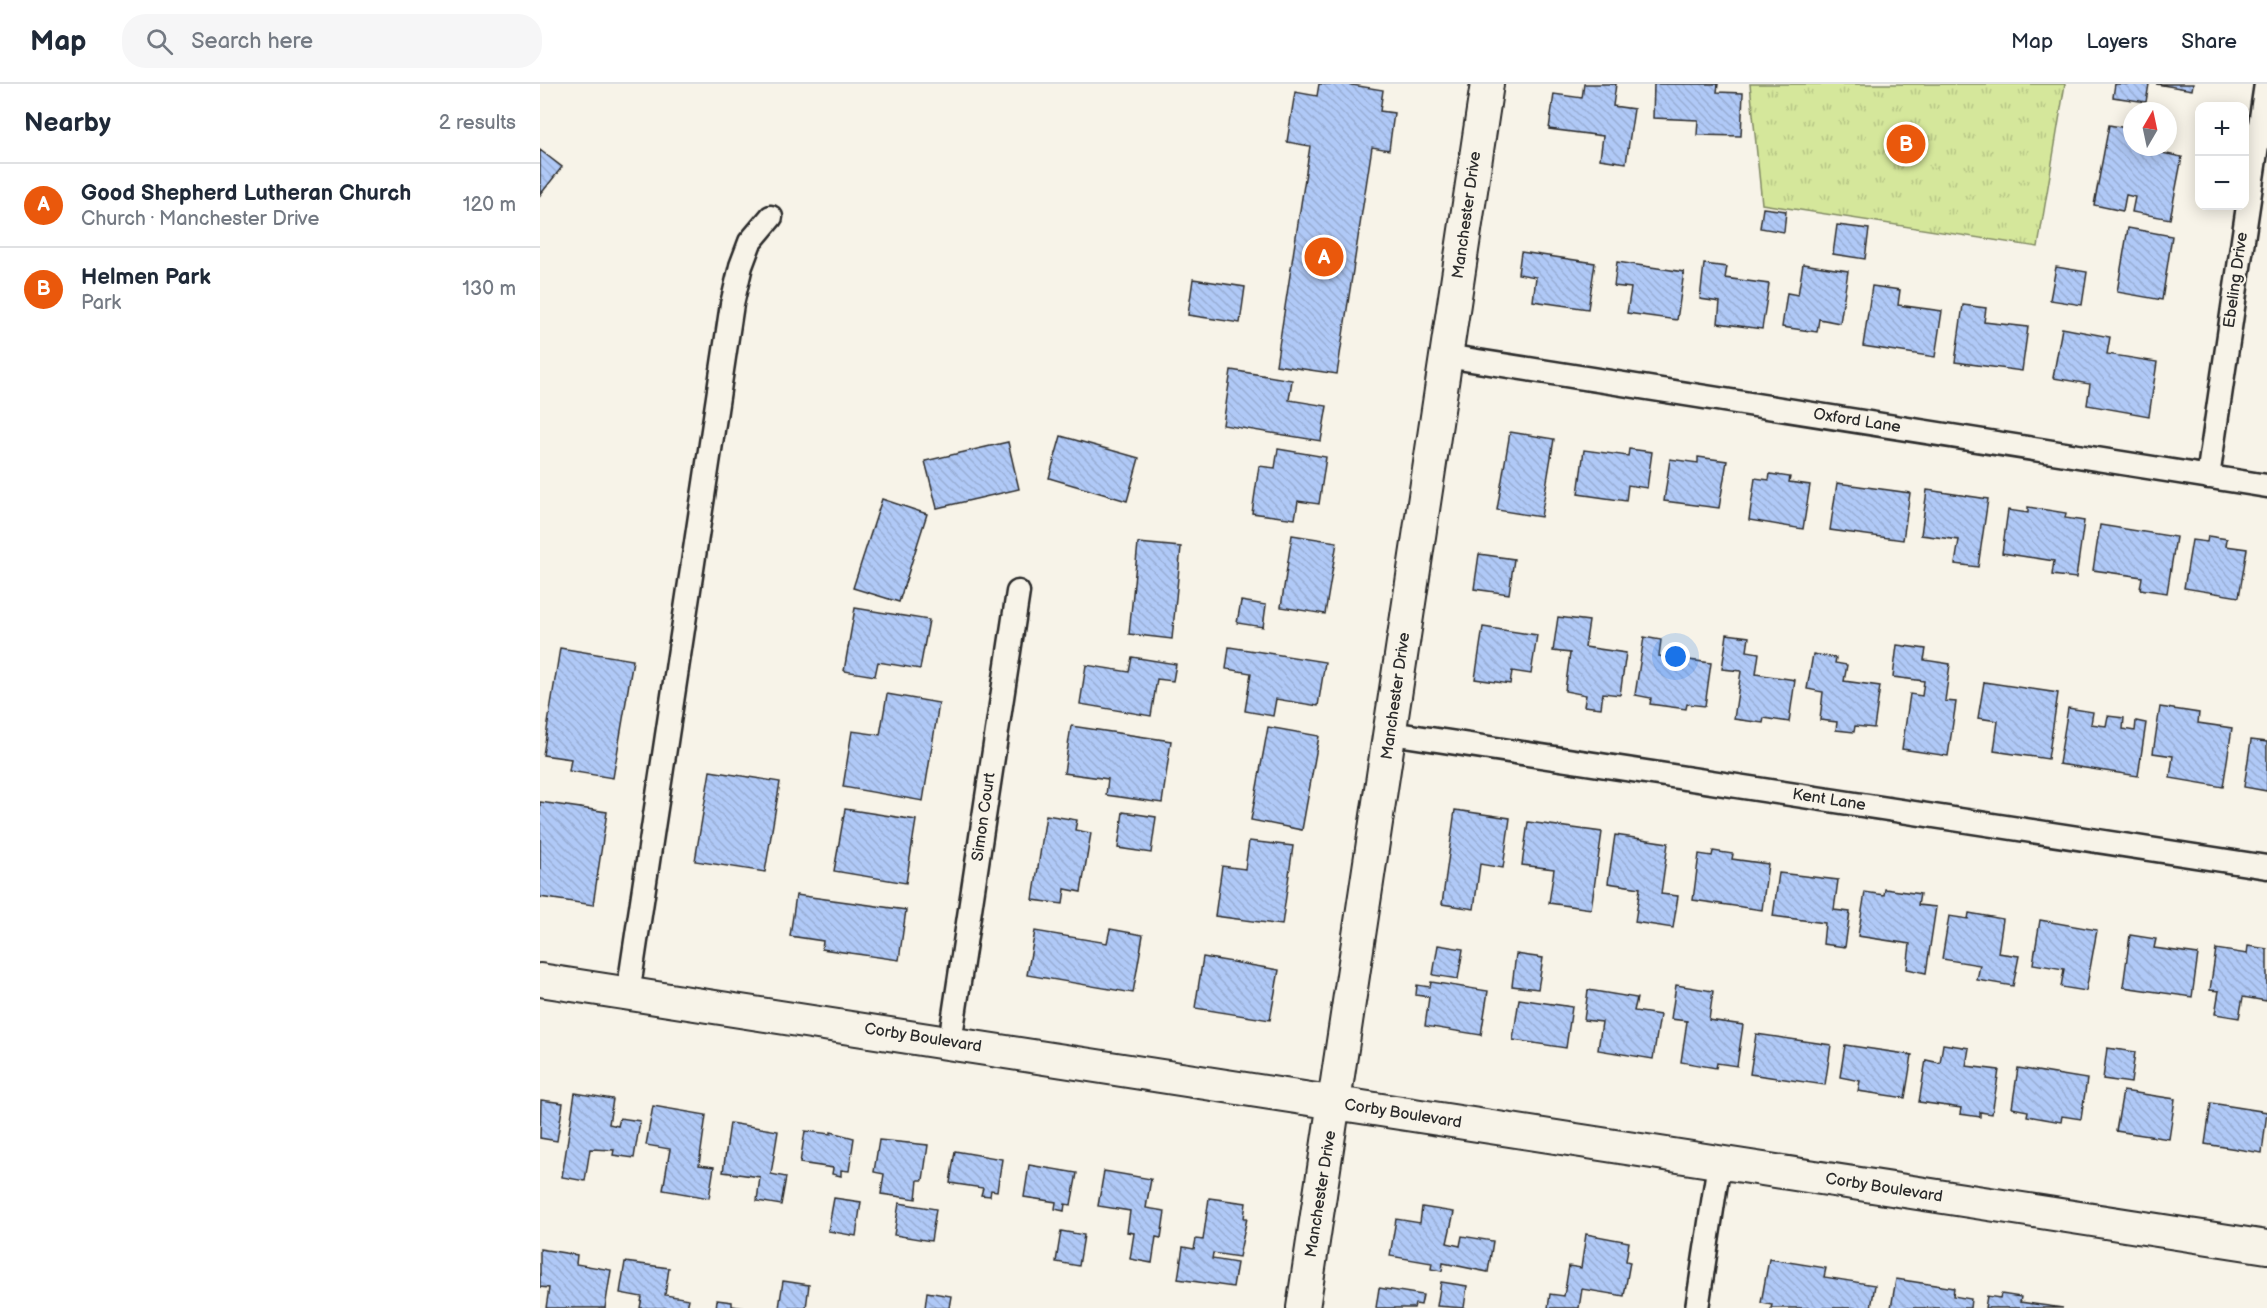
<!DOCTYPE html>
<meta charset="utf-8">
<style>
:root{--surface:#fff;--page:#f6f6f7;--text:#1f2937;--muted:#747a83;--line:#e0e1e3;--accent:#ea580c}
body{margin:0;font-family:"Balsamiq Sans",sans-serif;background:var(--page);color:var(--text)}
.controls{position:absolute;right:18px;top:18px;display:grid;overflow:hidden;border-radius:12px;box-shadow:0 3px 15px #0003}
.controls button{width:54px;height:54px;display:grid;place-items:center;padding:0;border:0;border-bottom:2px solid var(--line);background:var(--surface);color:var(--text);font:30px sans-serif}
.compass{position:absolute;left:1583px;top:18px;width:54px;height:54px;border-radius:50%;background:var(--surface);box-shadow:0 3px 15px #0003;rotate:9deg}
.you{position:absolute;left:1136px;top:573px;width:21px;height:21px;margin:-15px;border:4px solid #fff;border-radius:50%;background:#1a73e8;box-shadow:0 0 0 9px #1a73e833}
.badge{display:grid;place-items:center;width:39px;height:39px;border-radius:50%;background:var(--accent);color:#fff;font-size:20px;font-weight:700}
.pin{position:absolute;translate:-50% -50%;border:3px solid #fff;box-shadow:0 2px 6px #0006}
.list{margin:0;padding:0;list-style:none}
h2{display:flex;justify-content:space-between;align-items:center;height:78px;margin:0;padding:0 24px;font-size:26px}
h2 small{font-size:20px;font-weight:400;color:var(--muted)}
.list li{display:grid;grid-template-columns:39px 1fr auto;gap:18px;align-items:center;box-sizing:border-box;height:84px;padding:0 24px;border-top:2px solid var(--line)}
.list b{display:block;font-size:22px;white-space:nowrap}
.list p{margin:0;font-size:20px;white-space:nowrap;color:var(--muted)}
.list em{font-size:20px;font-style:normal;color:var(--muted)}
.icon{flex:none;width:33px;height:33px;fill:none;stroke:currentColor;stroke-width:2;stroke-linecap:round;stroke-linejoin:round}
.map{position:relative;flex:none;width:1727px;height:1224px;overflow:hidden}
header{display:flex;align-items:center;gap:36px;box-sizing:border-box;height:84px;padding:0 30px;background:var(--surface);border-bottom:2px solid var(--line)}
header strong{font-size:28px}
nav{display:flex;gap:33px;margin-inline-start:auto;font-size:21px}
.search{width:420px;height:54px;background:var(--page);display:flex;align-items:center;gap:15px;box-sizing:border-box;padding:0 21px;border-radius:24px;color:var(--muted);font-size:22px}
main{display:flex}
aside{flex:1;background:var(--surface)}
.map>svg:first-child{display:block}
</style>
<header>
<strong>Map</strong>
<div class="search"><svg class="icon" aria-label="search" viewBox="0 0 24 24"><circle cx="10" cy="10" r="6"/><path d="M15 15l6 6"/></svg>Search here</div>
<nav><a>Map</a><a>Layers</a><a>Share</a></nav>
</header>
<main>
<aside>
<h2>Nearby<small>2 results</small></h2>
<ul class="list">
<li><span class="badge">A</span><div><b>Good Shepherd Lutheran Church</b><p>Church · Manchester Drive</p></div><em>120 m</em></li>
<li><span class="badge">B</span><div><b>Helmen Park</b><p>Park</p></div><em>130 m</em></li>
</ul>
</aside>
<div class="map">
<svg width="1727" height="1224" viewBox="0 0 1727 1224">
<defs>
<pattern id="park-tufts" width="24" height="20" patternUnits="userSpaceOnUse" patternTransform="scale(1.5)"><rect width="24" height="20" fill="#d5e79b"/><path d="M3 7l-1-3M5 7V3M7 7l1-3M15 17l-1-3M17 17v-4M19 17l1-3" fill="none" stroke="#b7c686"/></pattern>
<pattern id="building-back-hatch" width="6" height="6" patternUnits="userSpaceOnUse" patternTransform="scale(1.5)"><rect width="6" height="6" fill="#b0c9f7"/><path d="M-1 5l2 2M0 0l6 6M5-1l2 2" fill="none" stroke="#98add4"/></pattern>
</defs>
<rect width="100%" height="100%" fill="#f7f3e8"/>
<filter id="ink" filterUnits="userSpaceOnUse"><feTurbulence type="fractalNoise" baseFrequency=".0167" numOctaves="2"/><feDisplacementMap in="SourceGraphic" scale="12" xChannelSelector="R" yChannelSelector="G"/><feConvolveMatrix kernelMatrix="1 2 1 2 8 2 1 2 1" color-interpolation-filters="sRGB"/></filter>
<g filter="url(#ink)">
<path fill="url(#park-tufts)" stroke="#808963" stroke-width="1.5" d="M1210,0H1525L1498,163L1222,120Z"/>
<path fill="url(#building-back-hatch)" stroke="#2b2b2b" stroke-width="1.5" d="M779,0H806L843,6L840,27L854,29L849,66L832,63L797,290L736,281L770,62L747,58L755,8L777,12Z
M1044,0H1076L1073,22L1094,25L1086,79L1060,75L1063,52L1009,45L1014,10L1042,14Z
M1114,0H1178L1177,8L1203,9L1201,52L1157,51L1158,36L1113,34Z
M1575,0H1609L1606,18L1573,13Z
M1616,0H1653L1652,6Z
M1569,41L1592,45V63H1608L1607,66L1642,73L1630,135L1592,128L1595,113L1586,111L1583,127L1554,121Z
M0,66L22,83L0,111Z
M1223,124L1246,127L1244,148L1220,144Z
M1297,141L1329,145L1325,175L1293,170Z
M1588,144L1632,152L1622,216L1577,208Z
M981,168L1055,179L1048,225L993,217L996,193L978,190Z
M1077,178L1144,188L1137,236L1087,229L1091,204L1074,202Z
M1164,180L1187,183L1185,194L1229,200L1222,245L1178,239L1180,218L1160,215Z
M1263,180L1308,187L1300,239L1279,235L1277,248L1242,243L1247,209L1258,211Z
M1516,183L1547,188L1542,221L1510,216Z
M653,195L705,203L700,239L648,231Z
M1332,202L1360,206L1358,221L1402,227L1395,273L1323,262Z
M1423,221L1446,224L1444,238L1488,243L1482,287L1415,278Z
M1522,244L1570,253L1567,270L1617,278L1609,332L1547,321L1550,300L1513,294Z
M691,286L752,296L749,316L787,322L781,357L683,341Z
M970,348L1014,355L1001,433L957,426Z
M521,352L599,374L587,417L509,394Z
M468,358L479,405L397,424L385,377Z
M738,365L786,373L779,420L758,417L755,435L712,429L719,382L735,384Z
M1089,365L1112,368L1107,404L1088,401L1086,417L1038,410L1044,366L1088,372Z
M1158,373L1187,377L1179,424L1124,417L1130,375L1158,379Z
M1230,390L1250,393L1249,398L1270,401L1263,445L1209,436L1215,394L1229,396Z
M1297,399L1370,409L1363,456L1290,446Z
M1387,406L1448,415L1438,483L1415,480L1419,456L1381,451Z
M342,415L387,430L359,518L313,504Z
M1488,423L1526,429L1525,434L1544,437L1536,494L1512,491L1514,477L1462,469L1468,426L1488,429Z
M1560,441L1636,453L1627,509L1600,505L1602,493L1553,486Z
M752,451L797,458L785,530L741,523Z
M1668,452L1687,455L1686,462L1707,465L1699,513L1644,504L1652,456L1667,458Z
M598,459L641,463L632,555L589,550Z
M939,470L974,475L969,510L934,505Z
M701,517L726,521L723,543L697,539Z
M315,524L389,536L380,585L338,578L335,592L304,587Z
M1018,533L1049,537L1045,563L1086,569L1080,611L1063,609L1061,624L1044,622L1046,611L1025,607L1030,569L1013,567Z
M943,543L997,551L991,590L972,587L970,600L935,595Z
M1187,550L1209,553L1207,567L1219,569L1216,590L1255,596L1249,638L1224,634L1223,639L1194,635L1201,587L1182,585Z
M1104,553L1121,556L1119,572L1171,579L1165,622L1147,620L1146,625L1110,620L1111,614L1095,611Z
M1357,561L1386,565L1384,576L1410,580L1405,617L1416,618L1408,672L1362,665L1370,610L1382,612L1384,597L1353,593Z
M689,563L785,578L778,622L736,615L733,632L705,627L711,589L686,585Z
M20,564L93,576L73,694L29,687L31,675L3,671Z
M1273,570L1296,574L1295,579L1307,581L1304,597L1340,602L1334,644L1315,642L1314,648L1296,646L1297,638L1280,636L1283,608L1267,605Z
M592,573L636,580L633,597L617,595L611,632L540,620L546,581L589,588Z
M1444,598L1518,609L1508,675L1454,667L1458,637L1438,634Z
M347,610L399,619L383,717L303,703L312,647L340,651Z
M1620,623L1659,629L1658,639L1692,644L1683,703L1630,694L1633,672L1613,669Z
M1528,624L1553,628L1551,640L1566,642L1568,632L1584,634L1583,645L1595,647L1596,637L1606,639L1598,692L1519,680Z
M531,642L631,657L622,719L566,711L568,695L524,689Z
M728,643L779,652L762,746L711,736Z
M1711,656L1727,658V707L1704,703Z
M170,687L240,698L225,788L155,777Z
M0,718L67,728L53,821L0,813Z
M305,725L376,736L366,799L294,787Z
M915,726L970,734L963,784L940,780L934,825L902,820Z
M583,728L616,733L611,769L578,764Z
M506,731L537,736L535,746L551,749L541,808L525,805L523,820L493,816Z
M988,738L1062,748L1051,825L1009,819L1014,785L982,781Z
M1075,751L1128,759L1121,810L1138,812L1133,844L1095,838L1100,804L1068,799Z
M709,757L753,762L742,841L675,832L682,782L705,785Z
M1173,767L1193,770L1192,775L1228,780L1222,826L1153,816L1159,770L1172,772Z
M1239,789L1298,796L1294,826L1310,828L1305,863L1283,860L1285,839L1233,832Z
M1345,805L1380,810L1378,821L1396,823L1386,889L1367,885L1370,860L1318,852L1325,808L1344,811Z
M256,811L366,826L359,876L282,865L283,857L250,852Z
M1429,829L1463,835L1458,869L1479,872L1473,902L1437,896L1440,881L1402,875L1409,832L1428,835Z
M1500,836L1557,846L1546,907L1521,903L1524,885L1493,880Z
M570,845L603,851L593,909L487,891L495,847L567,859Z
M1590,851L1616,855L1614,864L1658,870L1652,913L1583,903Z
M898,861L923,865L918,895L893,891Z
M1708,862L1727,865V917L1703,913L1699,934L1675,930L1679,907L1670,906L1676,865L1707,870Z
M976,870L1003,874L998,905L972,902Z
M663,873L739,886L730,936L655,924Z
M891,898L948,907L941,951L885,942L889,913L876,911L877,901L890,903Z
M1136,901L1173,907L1169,936L1203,941L1197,982L1177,979L1176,984L1141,978L1147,937L1131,935Z
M1048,906L1097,914L1094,927L1120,931L1113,975L1058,966L1062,938L1044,936Z
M979,915L1032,923L1026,964L973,956Z
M1216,950L1291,961L1285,1001L1210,990Z
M1403,960L1429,964L1426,982L1459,986L1452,1030L1440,1028V1033L1420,1030L1421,1024L1379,1018L1386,976L1400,979Z
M1305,961L1372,971L1365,1014L1318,1007L1320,997L1300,993Z
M1567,964L1595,968L1591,999L1563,995Z
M1478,984L1547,995L1541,1035L1522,1032L1521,1038L1487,1032L1488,1027L1472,1024Z
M1583,1007L1635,1015L1629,1055L1576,1047Z
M35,1009L73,1015L69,1040L78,1042L80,1034L100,1037L94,1074L73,1071L74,1066L50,1065L45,1097L22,1093Z
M1,1016L23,1019L17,1057L0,1054Z
M1671,1019L1727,1028L1722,1069L1665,1060Z
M113,1022L166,1031L159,1081L174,1083L169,1114L123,1106L130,1065L106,1061Z
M190,1039L238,1047L231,1090L246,1093L241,1121L217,1117L220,1093L183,1088Z
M265,1047L291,1050V1048L314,1054L309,1087L301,1086V1092L292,1090L293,1084L260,1079Z
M339,1056L388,1061L383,1096H378L376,1115L341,1110L344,1090L334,1088Z
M415,1067L462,1075L457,1107L451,1106L450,1112L441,1111L443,1104L410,1099Z
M489,1081L537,1089L531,1121L525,1120L524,1127L515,1125L516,1118L484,1113Z
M564,1087L611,1095L606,1124L625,1127L621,1154L616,1153L612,1179L590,1175L594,1149L587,1148L590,1127L558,1122Z
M294,1114L321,1118L316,1152L288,1147Z
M669,1114L706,1119L704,1134H707L699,1173L673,1169L672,1175L697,1179L693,1203L638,1195L643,1163L654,1165L656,1155L663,1156Z
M359,1119L396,1125L391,1157L354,1151Z
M882,1123L914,1128L907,1159L920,1162L922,1152L953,1157L948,1188L903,1179L902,1187L891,1185L892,1179L850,1172L856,1135L880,1139Z
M521,1147L544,1151L539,1182L516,1178Z
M1046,1150L1089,1158L1086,1177L1090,1178L1084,1212L1042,1205L1039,1224H1008L1010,1210L1024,1212L1029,1182L1041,1184Z
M0,1165L37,1171L36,1180L71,1186L65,1224H6L9,1204L0,1203Z
M1229,1175L1286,1184L1284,1193L1335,1201L1331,1224H1231L1232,1221L1221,1219Z
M85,1178L129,1184L125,1211L149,1215L147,1224H100L102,1213L80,1209Z
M1356,1195L1414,1204L1413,1212L1431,1215L1430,1224H1351Z
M243,1197L269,1201L266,1224H239Z
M901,1198L927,1202L924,1224L897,1222Z
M839,1204L883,1211L881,1221L875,1220L874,1224H836Z
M387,1208L411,1212L409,1224H385Z
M1461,1210L1481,1213L1480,1218L1523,1224H1445L1447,1212L1460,1214Z
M177,1216L192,1218V1222L205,1224H176Z"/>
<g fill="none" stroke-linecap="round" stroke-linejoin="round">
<defs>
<path id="street" d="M906,272L1727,402
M1668,393L1726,0
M851,649L1727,783
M88,910L192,220L201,182L210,158L231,133
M410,958L478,508
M1157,1224L1179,1079"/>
<path id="secondary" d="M0,896L1727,1163
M763,1224L947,0"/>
</defs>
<use href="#street" stroke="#2b2b2b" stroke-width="27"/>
<use href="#secondary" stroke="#2b2b2b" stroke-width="36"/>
<use href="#street" stroke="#f7f3e8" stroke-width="22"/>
<use href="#secondary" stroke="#f7f3e8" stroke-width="32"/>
</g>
</g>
<g text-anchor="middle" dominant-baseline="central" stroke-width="4.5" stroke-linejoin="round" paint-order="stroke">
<g font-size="16" fill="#2b2b2b" stroke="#f7f3e8">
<text transform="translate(927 131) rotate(-82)">Manchester Drive</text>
<text transform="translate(1696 196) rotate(-82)">Ebeling Drive</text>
<text transform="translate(1317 337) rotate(9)">Oxford Lane</text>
<text transform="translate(856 612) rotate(-82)">Manchester Drive</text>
<text transform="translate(1289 716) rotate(9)">Kent Lane</text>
<text transform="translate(444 733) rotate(-82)">Simon Court</text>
<text transform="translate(383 954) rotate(9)">Corby Boulevard</text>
<text transform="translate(863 1030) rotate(9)">Corby Boulevard</text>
<text transform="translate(1344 1104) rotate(9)">Corby Boulevard</text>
<text transform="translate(781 1110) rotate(-81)">Manchester Drive</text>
</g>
</g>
</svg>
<div class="controls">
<button>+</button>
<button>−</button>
</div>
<svg class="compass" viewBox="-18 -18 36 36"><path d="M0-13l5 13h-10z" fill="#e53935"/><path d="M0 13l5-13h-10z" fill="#747a83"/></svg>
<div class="you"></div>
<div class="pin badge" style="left:784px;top:173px">A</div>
<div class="pin badge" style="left:1366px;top:60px">B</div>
</div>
</main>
